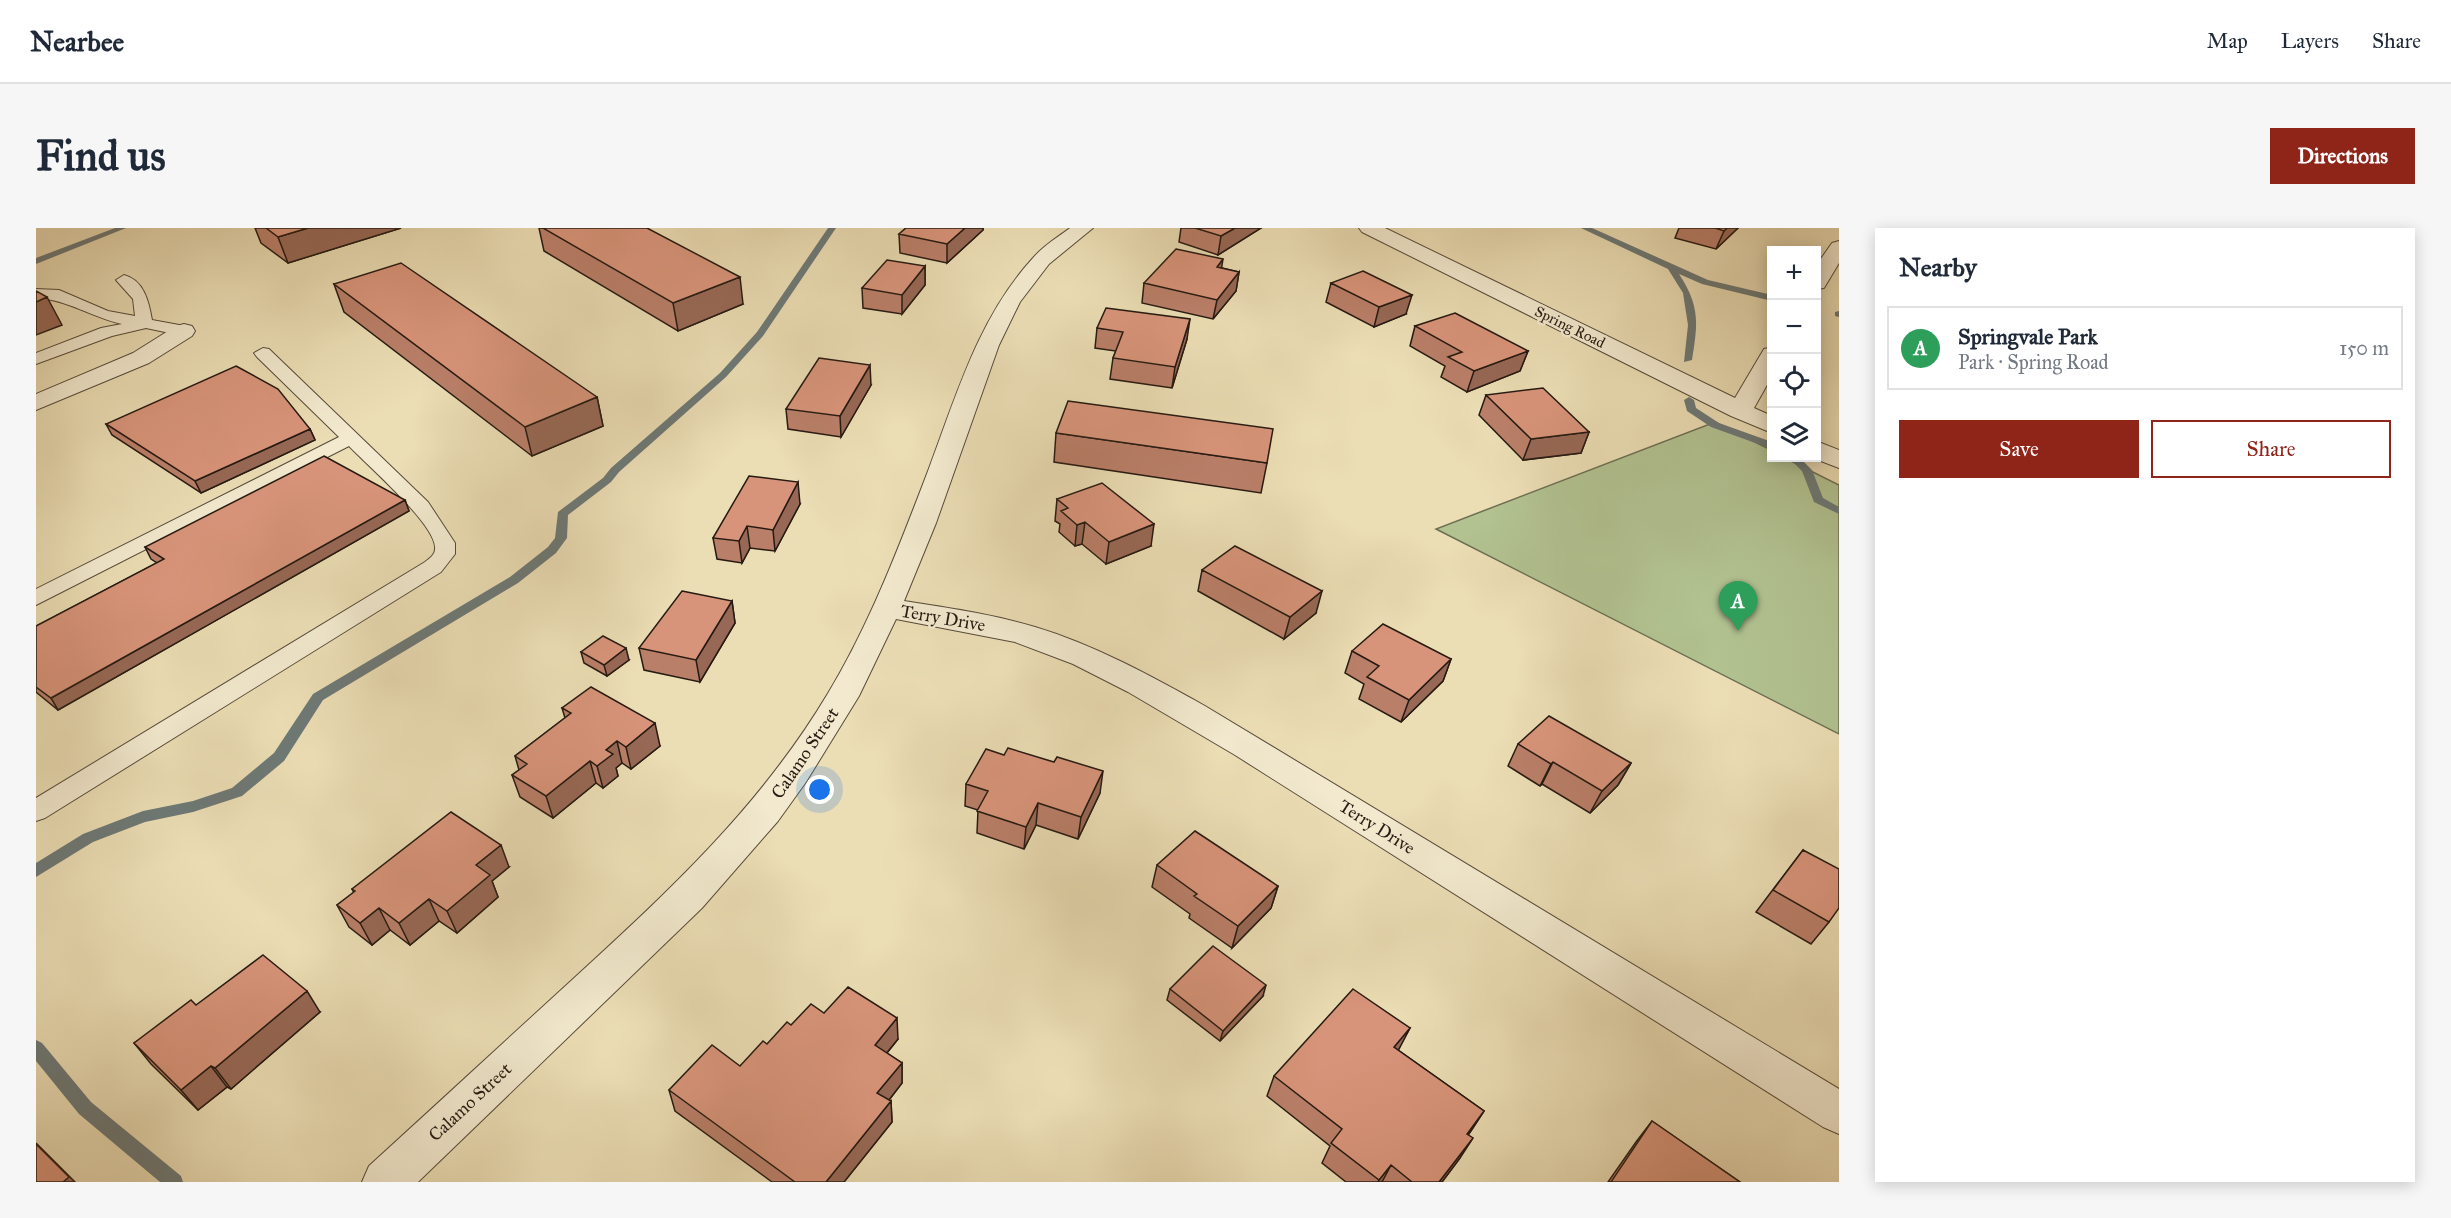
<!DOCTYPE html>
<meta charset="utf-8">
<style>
:root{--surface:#fff;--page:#f6f6f7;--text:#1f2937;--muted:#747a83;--line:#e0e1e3;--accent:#8f2418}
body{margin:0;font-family:"IM FELL Great Primer",serif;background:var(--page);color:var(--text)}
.controls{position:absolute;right:18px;top:18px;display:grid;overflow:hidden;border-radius:0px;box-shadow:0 3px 15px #0003}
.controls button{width:54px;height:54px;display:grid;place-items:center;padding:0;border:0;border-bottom:2px solid var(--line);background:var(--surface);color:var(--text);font:30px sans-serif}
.you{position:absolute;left:784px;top:562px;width:21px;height:21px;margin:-15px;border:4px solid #fff;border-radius:50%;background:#1a73e8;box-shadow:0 0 0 9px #1a73e833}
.badge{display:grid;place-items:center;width:39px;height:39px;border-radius:50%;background:var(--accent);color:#fff;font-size:20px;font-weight:700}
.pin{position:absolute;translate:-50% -50px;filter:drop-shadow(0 2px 3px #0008)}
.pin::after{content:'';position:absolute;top:32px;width:21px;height:18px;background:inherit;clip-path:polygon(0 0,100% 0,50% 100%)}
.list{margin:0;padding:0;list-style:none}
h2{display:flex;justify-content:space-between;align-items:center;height:78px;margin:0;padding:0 24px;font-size:26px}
h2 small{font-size:20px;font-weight:400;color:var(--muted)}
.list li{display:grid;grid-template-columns:39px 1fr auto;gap:18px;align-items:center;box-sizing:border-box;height:84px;margin:0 12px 12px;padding:0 12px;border:2px solid var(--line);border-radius:0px}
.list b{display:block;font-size:22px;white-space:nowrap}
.list p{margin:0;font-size:20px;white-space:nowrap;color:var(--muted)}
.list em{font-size:20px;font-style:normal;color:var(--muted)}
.actions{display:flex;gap:12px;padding:18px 24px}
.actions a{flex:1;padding:14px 0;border:2px solid var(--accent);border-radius:0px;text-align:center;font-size:21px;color:var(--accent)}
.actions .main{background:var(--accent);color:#fff}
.icon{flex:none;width:33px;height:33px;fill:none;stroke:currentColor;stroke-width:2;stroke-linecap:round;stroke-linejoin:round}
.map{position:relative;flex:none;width:1803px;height:954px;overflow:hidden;border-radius:0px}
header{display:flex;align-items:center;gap:36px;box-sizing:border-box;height:84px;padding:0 30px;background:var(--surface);border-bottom:2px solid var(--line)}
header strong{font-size:28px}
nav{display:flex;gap:33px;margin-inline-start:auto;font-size:21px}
.intro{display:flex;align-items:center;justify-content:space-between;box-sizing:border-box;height:144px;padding:0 36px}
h1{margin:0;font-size:42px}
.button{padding:15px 27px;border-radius:0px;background:var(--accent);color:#fff;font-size:21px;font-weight:700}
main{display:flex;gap:36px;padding:0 36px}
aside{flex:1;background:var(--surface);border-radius:0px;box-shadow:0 3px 15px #0003}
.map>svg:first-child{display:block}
</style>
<header>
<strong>Nearbee</strong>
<nav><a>Map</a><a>Layers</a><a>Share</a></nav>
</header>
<div class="intro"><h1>Find us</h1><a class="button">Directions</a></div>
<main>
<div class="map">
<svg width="1803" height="954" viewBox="0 0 1803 954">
<rect width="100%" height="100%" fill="#ebddb4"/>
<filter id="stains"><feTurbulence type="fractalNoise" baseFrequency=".00333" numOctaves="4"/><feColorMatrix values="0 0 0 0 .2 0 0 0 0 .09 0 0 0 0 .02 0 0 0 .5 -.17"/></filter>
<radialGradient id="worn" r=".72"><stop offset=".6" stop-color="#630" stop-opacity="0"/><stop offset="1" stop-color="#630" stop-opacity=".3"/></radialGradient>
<path fill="#b2c291" stroke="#6c6e52" stroke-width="1.5" d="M1679,194L1735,222L1736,230H1749L1803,257V506L1400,301Z"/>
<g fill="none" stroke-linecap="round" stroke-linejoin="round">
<path fill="#6d7976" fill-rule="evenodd" d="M79,0H90L0,36V30Z
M792,0H800L727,108L690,149L583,244L575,254L532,287L531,310L520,325L482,355L287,472L248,533L206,568L157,584L109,594L57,614L0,649V635L47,606L107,583L157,573L196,560L238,525L277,466L474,349L512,319L519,310L522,284L567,250L575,240L684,145L721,104Z
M1545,0H1556L1672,52L1736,67V73L1666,56L1643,46C1664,78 1662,95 1656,132L1648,134L1652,97L1647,65L1632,41Z
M1803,83V89L1799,88V84Z
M1653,169L1658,172L1660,180L1683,195L1736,214V221L1675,199L1651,183L1648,172Z
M1753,230H1764L1776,242L1787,270L1803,279V286L1778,274L1766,243Z
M0,812L6,815L55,874L145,948L147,954H124L43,886L0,833Z"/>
<defs>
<path id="service" d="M88,47C108,52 113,74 116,92L154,99L156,103L154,107L148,108L110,100L76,108L0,136V125L65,100L86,96C57,90 26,69 0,71V61L23,62L72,83L99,88L97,71L80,52Z
M227,120L233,121L392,274L419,315V326L405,344L9,590L0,593V570L389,334C394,330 400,326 399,319C398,295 331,237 313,218L0,377V361L303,209L221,129L218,125Z"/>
<path id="minor" d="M1034,0H1057L1013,36L984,74L963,117L900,295L868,373C912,380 956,386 999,399C1059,417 1115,448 1169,478L1803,861V906L1787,899L1199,527L1092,464L1037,436L979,414L860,391L823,468L770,554L742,593L666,680L382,954H326L333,938C401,876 468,814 536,752C632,664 723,580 791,467C833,398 863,319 892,243C920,169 942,90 997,30C1007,18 1022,9 1034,0Z
M1323,0H1349L1699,170L1728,121L1736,119V148L1718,180L1736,188V205L1695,188L1326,4Z
M1803,13V35L1788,60L1780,61V38L1796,15Z
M148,96L156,98L159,103L156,108L113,135L0,182V166L97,125L140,98Z
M1780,213L1803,222V240L1777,230H1780Z"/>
</defs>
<use href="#service" stroke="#574b3a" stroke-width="2"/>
<use href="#minor" stroke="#574b3a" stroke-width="2"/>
<use href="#service" fill="#f2e9ce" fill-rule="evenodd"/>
<use href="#minor" fill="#f2e9ce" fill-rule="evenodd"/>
</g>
<path fill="#ba7f69" stroke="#261a12" stroke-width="1.5" d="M219,0H365L252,35L225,15Z
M503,0H611L707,76L642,103L508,23Z
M870,0H947V2L911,35L864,25L863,6Z
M1145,0H1225L1182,27L1143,14Z
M1643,0H1702L1680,21L1639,10Z
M889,38V57L866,86L827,80L826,60Z
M1186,40L1203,44L1200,63L1177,91L1106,75L1108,55Z
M1295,55L1370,86L1338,99L1290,74Z
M298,56L561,169L567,198L496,228L308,84Z
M1379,98L1492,123L1484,143L1431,164L1405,149L1409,138L1374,118Z
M1061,100L1151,111L1136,160L1074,151L1077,130L1080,123L1059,120Z
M835,157L805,209L752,201L750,181Z
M1450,167L1553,204L1545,225L1487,232L1443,187Z
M70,196L274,201L279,212L165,265L76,207Z
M1020,205L1231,235L1225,265L1018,234Z
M1021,271L1115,318L1070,336L1046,316L1039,318L1023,304L1024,296L1019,293Z
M369,272L373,283L22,482L0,464V398L121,335L115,331L109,319Z
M764,276L739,323L714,320L706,335L681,331L677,310Z
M1166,342L1280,385L1248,411L1162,363Z
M696,373L699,395L664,454L608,442L603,420Z
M1316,423L1415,431L1407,453L1365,494L1323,471L1328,456L1309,445Z
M545,424L593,432L571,448L548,435Z
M526,480L624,518L595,541L586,535L580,540L582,548L567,560L560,555L517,590L484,569L476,547L483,542L479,528L529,490Z
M1482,516L1595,535L1582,557L1554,585L1506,556L1504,558L1472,538Z
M930,556L1064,565L1042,611L1000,597L988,621L941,605L942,582L929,578Z
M1767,622L1793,694L1775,716L1720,684Z
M1121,637L1242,658L1235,680L1196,720L1153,690L1154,686L1116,659Z
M473,639L456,653L462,669L421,705L403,693L374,717L354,702L336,717L313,699L301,677L318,665L316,661Z
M1134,761L1227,768L1184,813L1131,772Z
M160,777L284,784L195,861L191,859L162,882L115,836L98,815Z
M788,785L862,811L851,825L866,835V855L853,872L855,873L856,894L808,954H736L639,883L633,862L704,838L755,797Z
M1374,800L1362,822L1448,883L1432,907L1424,930L1406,954H1310L1286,935L1294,918L1231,868L1238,848Z
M1616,893L1704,954H1572L1600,914Z"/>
<path fill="#976855" stroke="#261a12" stroke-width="1.5" d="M272,0H365L252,35L242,9Z
M929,0H947V2L911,35V16Z
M1199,0H1225L1182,27L1185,8Z
M1691,0H1702L1680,21L1688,3Z
M1187,31L1184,50L1181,39Z
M889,38V57L866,86V67Z
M1203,44L1200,63L1177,91L1181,72Z
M704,49L707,76L642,103L637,75Z
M1376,67L1370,86L1338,99L1343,79Z
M11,69L26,97L0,107V74Z
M1154,91L1151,111L1136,160L1139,139Z
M1492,123L1484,143L1431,164L1438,143Z
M834,137L835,157L805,209L804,188Z
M561,169L567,198L496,228L489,199Z
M274,201L279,212L165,265L159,253Z
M1553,204L1545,225L1487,232L1495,211Z
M762,254L764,276L739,323L737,302Z
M369,272L373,283L22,482L15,470Z
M1049,294L1046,316L1039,318L1041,297Z
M1118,296L1115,318L1070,336L1073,314Z
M711,298L714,320L706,335L703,313Z
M1286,363L1280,385L1248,411L1254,389Z
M696,373L699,395L664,454L660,432Z
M590,420L593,432L571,448L568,437Z
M1415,431L1407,453L1365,494L1373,472Z
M619,495L624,518L595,541L590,519Z
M581,513L586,535L580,540L582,548L567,560L561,538L570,522Z
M554,533L560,555L517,590L510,568Z
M1517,534L1506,556L1504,558L1515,536Z
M1595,535L1582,557L1554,585L1566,563Z
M1067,543L1064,565L1042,611L1045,589Z
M1002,575L1000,597L988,621L990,599Z
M465,617L473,639L456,653L462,669L421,705L411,683L440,637Z
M1242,658L1235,680L1196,720L1202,698Z
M393,671L403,693L374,717L363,695Z
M343,680L354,702L336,717L324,695Z
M1230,757L1227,768L1184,813L1187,803Z
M271,763L284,784L195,861L179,840Z
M861,790L862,811L840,838L839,817Z
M1374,800L1363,821L1348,840L1358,819Z
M866,835V855L843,885L841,865Z
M175,838L191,859L162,882L145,862Z
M855,873L856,894L808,954H790Z
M1448,883L1435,903L1418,926L1431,906Z
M1437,910L1424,930L1406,954H1403Z
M0,915L39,954H27Z
M1355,937L1346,954H1342L1343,952Z"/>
<path fill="#d8947a" stroke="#261a12" stroke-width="1.5" d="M230,0H272L242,9Z
M507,0H611L704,49L637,75Z
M870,0H929L911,16L863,6Z
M1159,0H1199L1185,8Z
M1679,0H1691L1688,3Z
M1140,21L1187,31L1181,39L1203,44L1181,72L1108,55Z
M851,32L889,38L866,67L826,60Z
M365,35L561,169L489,199L298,56Z
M1327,43L1376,67L1343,79L1295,55Z
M0,63L11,69L0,74Z
M1070,80L1154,91L1139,139L1077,130L1087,104L1061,100Z
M1419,85L1492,123L1438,143L1412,129L1426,124L1379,98Z
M783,130L834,137L804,188L750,181Z
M200,138L242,161L274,201L159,253L70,196Z
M1507,160L1553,204L1495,211L1450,167Z
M1032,173L1237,201L1231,235L1020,205Z
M288,228L369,272L15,470L0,459V398L128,331L109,319Z
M713,248L762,254L737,302L711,298L703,313L677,310Z
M1066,255L1118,296L1073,314L1049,294L1041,297L1025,283L1032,280L1021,271Z
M1199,318L1286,363L1254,389L1166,342Z
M646,363L696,373L660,432L603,420Z
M1347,396L1415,431L1373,472L1331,449L1343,438L1316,423Z
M567,408L590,420L568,437L545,424Z
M555,459L619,495L590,519L581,513L570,522L577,526L561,538L554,533L510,568L476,547L491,536L479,528L535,485L526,480Z
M1513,488L1595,535L1566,563L1517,534L1515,536L1482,516Z
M972,520L1018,534L1021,529L1067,543L1045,589L1002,575L990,599L941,583L952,563L930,556L950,521L968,527Z
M415,584L465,617L440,637L454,647L411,683L393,671L363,695L343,680L324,695L301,677L319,663L316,661Z
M1159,603L1242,658L1202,698L1158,668L1161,666L1121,637Z
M1767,622L1803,641V680L1793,694L1737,662Z
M1177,718L1230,757L1187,803L1134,761Z
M227,727L271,763L179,840L175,838L145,862L98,815L155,772L160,777Z
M812,759L861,790L839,817L866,835L841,865L855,873L790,954H759L633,862L676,817L704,838L727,813L731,816L751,794L755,797L775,776L788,785Z
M1317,761L1374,800L1358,819L1448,883L1431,906L1437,910L1403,954H1376L1355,937L1343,952L1295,915L1306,901L1238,848Z
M1616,893L1704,954H1575Z
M0,916L33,949L27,954H0Z"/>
<g text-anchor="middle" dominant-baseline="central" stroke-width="5" stroke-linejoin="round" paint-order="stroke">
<g font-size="15" fill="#261a12" stroke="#f2e9ce">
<text transform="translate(1534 99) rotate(26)">Spring Road</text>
</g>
<g font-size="18" fill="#261a12" stroke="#f2e9ce">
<text transform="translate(907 390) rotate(10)">Terry Drive</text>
<text transform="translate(769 525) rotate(-56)">Calamo Street</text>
<text transform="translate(1341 599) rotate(32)">Terry Drive</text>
<text transform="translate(434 874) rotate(-43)">Calamo Street</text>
</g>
</g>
<rect width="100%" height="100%" filter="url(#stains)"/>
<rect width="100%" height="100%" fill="url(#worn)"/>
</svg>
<div class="controls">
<button>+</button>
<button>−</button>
<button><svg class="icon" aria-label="locate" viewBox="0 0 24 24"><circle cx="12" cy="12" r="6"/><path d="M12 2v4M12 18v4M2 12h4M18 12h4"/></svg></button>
<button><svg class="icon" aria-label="layers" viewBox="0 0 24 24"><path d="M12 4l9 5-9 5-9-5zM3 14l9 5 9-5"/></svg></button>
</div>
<div class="you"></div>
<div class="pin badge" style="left:1702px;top:403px;background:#2e9e5b">A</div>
</div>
<aside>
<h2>Nearby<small></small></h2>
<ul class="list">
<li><span class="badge" style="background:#2e9e5b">A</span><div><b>Springvale Park</b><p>Park · Spring Road</p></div><em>150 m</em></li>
</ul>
<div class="actions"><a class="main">Save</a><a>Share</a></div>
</aside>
</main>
